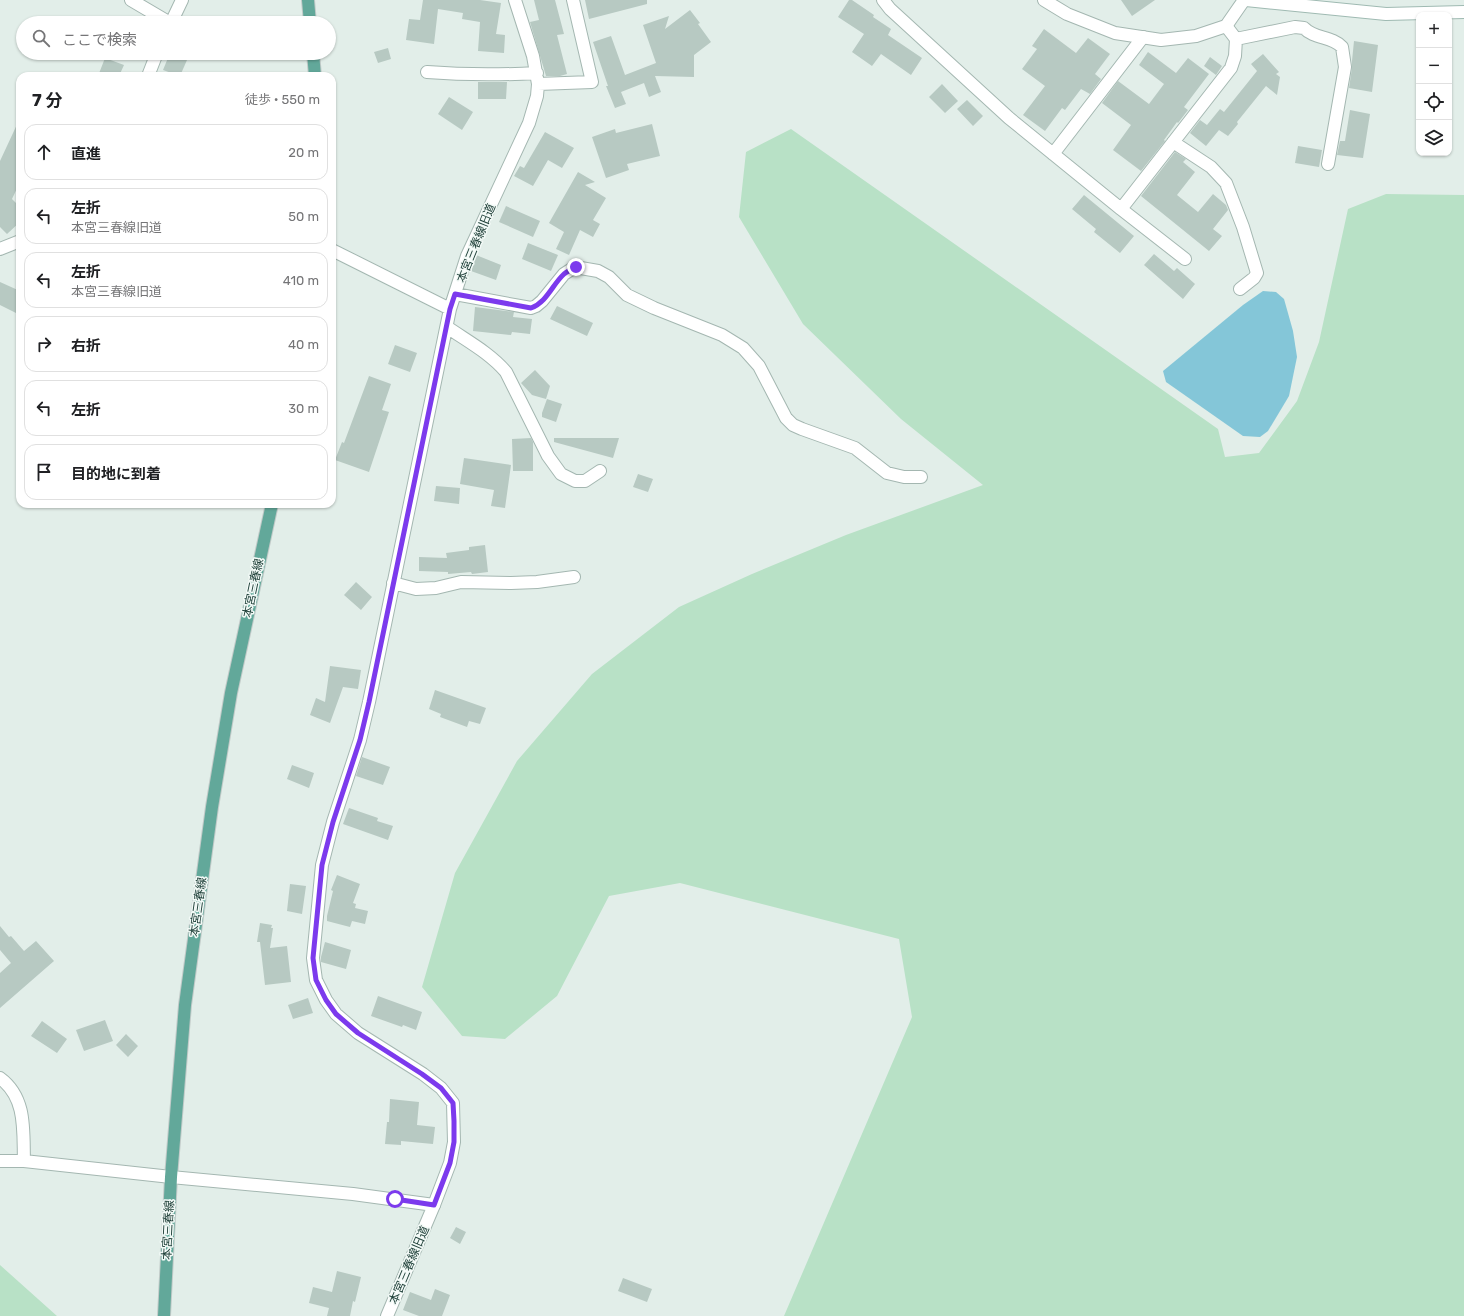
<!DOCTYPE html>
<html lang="ja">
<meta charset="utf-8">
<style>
:root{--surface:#fff;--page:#f6f6f6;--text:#202124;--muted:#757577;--line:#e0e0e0}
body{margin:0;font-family:Rubik,"Noto Sans JP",sans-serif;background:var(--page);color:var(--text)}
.controls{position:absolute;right:12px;top:12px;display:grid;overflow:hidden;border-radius:8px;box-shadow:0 1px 3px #0004}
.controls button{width:36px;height:36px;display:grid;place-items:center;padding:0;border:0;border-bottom:1px solid var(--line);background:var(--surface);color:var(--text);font:20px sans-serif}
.stop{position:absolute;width:12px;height:12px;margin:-9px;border:3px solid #7c3aed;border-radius:50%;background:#fff}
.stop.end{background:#7c3aed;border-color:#fff;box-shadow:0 1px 4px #0008}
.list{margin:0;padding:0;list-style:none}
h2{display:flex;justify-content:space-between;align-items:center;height:52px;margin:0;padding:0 16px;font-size:17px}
h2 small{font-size:13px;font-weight:400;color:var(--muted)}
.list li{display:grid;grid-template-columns:26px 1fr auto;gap:12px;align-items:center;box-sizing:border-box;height:56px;margin:0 8px 8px;padding:0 8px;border:1px solid var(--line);border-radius:12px}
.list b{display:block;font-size:15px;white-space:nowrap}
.list p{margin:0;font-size:13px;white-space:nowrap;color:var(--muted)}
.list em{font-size:13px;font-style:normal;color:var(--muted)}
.icon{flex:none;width:22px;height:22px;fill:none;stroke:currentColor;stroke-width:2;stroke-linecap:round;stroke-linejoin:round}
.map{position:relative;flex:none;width:1464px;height:1316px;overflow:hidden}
.search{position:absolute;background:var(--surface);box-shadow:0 1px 3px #0004;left:16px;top:16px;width:320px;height:44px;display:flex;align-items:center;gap:10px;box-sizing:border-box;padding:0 14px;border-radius:22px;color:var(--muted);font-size:15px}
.panel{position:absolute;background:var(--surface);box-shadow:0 1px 3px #0004;left:16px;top:72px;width:320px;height:436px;border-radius:12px}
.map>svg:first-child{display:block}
</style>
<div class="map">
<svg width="1464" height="1316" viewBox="0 0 1464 1316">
<rect width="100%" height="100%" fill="#e2eee9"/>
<path fill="#b8e1c6" d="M791,129L1218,429L1225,457L1259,453L1297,401L1319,342L1348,209L1386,194L1464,195V1316H784L912,1017L899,939L680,883L609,896L557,996L505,1039L462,1036L422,987L455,873L517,761L592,674L679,607L752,574L846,535L983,485L901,419L803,324L739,217L746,152Z
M0,1265L57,1316H0Z"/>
<path fill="#84c6d8" d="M1263,291L1276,292L1284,299L1293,331L1297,357L1289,396L1268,431L1260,437L1243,436L1166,382L1163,371L1243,305Z"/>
<path fill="#b7c9c2" d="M423,0H480L501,3L496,34L505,35L504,53L478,51L480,22L462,19L463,13L438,9L434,44L406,40L409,19L420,20Z
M534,0H555L564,34L557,35L567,74L560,76H546L530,22L539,20Z
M585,0H647V4L589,19Z
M849,0H852L874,15L873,17L891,29L888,35L922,58L911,75L881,54L872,66L852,52L864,34L838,17Z
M1121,0H1155L1132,16Z
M690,10L700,23L698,24L711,42L694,55V77L655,76L661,92L649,97L644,83L621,92L626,104L615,108L606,86H608L593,42L611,36L625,75L656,63L643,25L669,16L665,29Z
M1044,29L1076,53L1088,38L1110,54L1095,74L1101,79L1090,94L1081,89L1065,110L1062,108L1045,131L1023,115L1045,86L1022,69L1037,49L1032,46Z
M1354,41L1378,45L1372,92L1349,88L1352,68V61Z
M388,48L391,59L378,63L374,52Z
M1148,52L1176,73L1188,58L1209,74L1184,107L1188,110L1178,123L1177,122L1164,140L1165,141L1141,171L1113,150L1131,125L1102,103L1118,81L1149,104L1164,84L1139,65Z
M170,53L187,60L180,76L163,70Z
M1263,54L1279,72L1276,74L1280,77L1277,95L1266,86L1237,122L1238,124L1228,136L1219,130L1206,146L1190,133L1200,120L1207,125L1220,109L1224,112L1257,71L1251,64Z
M1210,57L1222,66L1216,75L1204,66Z
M105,58L124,65L119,76H98Z
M478,82H507L506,99H478Z
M942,84L958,101L945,113L929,97Z
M449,97L473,112L462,130L438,114Z
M967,100L983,116L973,126L957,109Z
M1350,110L1370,114L1363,158L1337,155L1340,141H1345Z
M20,118V182L12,199L20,207V222L7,234L0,227V161Z
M652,124L660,156L627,164L629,170L606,178L592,137L615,129L616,133Z
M545,132L574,148L562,168L548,160L533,186L514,176L520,166L524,168Z
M1298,146L1322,150L1319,167L1295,163Z
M1175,152L1186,159L1183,162L1195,172L1177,195L1198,212L1213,194L1226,205L1228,210L1213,229L1222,236L1209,251L1141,196Z
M578,172L595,182L585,185L606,198L593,220L600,224L593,237L580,230L569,255L556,249L564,232L549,223Z
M1084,195L1134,236L1120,253L1094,232L1096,229L1072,209Z
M506,206L540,221L533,237L499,222Z
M528,243L558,255L551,271L522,259Z
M1154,254L1174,271L1177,268L1195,284L1183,299L1144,265Z
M476,255L501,265L496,280L471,271Z
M0,282L20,291V315L0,305Z
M557,306L593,323L587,336L550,319Z
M475,307L514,312L513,317L532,319L530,334L512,332L511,335L473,331Z
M395,345L417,353L410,372L388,364Z
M535,370L550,386L546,399L532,395L521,383Z
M369,376L391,384L382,410L389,412L369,472L335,460L342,442L344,443Z
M547,399L562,404L556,422L542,417V413Z
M531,438L533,442V471H513L512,439Z
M554,438H619L613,458L554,442Z
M464,458L511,465L505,508L491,506L494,490L460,484Z
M638,474L653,479L648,492L633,487Z
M436,486L460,488L459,504L434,501Z
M485,545L488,572L472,574L471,572L448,574V572L419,571V557L447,558L446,553L469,550V547Z
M356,582L372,597L361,610L344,595Z
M330,666L361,670L358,689L343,687L330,723L310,715L316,698L325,702Z
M435,690L486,708L480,724L469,721L467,727L440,717L441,714L429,709Z
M362,757L390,767L383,785L356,776Z
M292,765L314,773L309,788L287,779Z
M349,808L378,818L377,821L393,826L388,840L343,824Z
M337,875L360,884L353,903L356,904L355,908L368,911L365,924L352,921L350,927L327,921V916L333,891L331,890Z
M290,884L306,886L302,914L287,911Z
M260,923L272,925L271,928H273L270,948L287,946L291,982L265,985L260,942H257Z
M0,926L9,937L11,936L24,951L36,941L54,961L0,1008V973L11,963L0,950Z
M325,942L351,950L346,969L321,962V957Z
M378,996L422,1012L416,1030L403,1025L402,1027L371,1016Z
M308,998L313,1013L293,1019L288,1005Z
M105,1020L113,1041L84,1051L76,1030Z
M42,1021L67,1039L57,1053L31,1036Z
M126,1034L138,1046L128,1057L116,1045Z
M390,1099L419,1102L417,1125L435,1127L433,1144L401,1141V1145L385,1144L387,1122H389Z
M456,1227L466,1232L460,1244L450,1238Z
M337,1271L361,1277L355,1302L353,1301L350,1316H327L329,1308L309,1303L313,1287L332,1292Z
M623,1278L652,1289L647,1302L618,1291Z
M435,1289L450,1295L442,1316H419L403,1310L410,1292L431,1300Z"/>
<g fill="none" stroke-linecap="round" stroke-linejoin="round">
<defs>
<path id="minor" d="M131,0L170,23
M883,0L890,9L1009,118L1121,209L1231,68L1235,56L1236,39L1226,26
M171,23L182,0
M1236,39L1295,27L1304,28C1314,39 1332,36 1342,47L1345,67L1328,164
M427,72C464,75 500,75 537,73
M148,76L157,53
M538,84L592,82L573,0
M1173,142L1211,167L1226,183L1243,227L1257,273L1254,278L1240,289
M1053,154L1143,37
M1121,209L1185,259
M0,249L20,241
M332,250L450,309
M455,294L531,308L536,306L542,301L564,274L575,267L598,271L609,277L627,295L654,308L722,335L743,348L759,366L786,418L793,425L802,429L855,448L887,473L904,477H921
M447,327C467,341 490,353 506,372L548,456L561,474L575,481H585L600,471
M393,583L416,589L436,588L461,582L511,583L537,582L574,577
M434,1205L450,1163L454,1142L453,1103L441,1088L423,1074L358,1033L336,1014L326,1000L316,980L313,958L322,865L333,822L360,740L369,702L450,309L467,256L529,123L537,96L538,84L533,56L515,0"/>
<path id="tertiary" d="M1044,0L1067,14L1115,33L1161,40L1196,36L1226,26L1244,0
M0,1078C27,1098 23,1131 24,1161L171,1177L353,1194L434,1205L387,1316
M0,1161H24"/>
<path id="secondary" d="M1246,0L1386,14L1464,12"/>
<path id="primary" d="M308,0L310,23
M313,53L315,76
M164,1316L171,1177L185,1005L212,807L231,693L272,504"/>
</defs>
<use href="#minor" stroke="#a4b7b1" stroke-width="14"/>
<use href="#tertiary" stroke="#a4b7b1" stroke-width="14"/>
<use href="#secondary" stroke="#9fbab2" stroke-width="14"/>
<use href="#primary" stroke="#c1cac8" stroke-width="14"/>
<use href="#minor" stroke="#fff" stroke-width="12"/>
<use href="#tertiary" stroke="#fff" stroke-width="12"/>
<use href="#secondary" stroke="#fff" stroke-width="12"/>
<use href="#primary" stroke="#62a89a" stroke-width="12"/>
</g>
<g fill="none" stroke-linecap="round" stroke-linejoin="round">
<path stroke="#7c3aed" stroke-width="5" d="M395,1199L434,1205L450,1163L454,1142V1121L453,1103L441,1088L422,1074L358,1033L336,1014L326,1000L316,980L313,958L322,865L333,822L360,740L369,702L450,309L455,294L531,308C547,302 552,285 564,274C568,271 572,269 576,267"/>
</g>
<g text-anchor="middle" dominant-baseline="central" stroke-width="3" stroke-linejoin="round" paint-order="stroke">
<g font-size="12" fill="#20413a" stroke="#f3faf7">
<text transform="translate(476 243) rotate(-68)">本宮三春線旧道</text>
<text transform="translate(253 588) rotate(-78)">本宮三春線</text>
<text transform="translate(198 907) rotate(-82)">本宮三春線</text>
<text transform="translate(168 1230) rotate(-87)">本宮三春線</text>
<text transform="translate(409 1265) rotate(-67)">本宮三春線旧道</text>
</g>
</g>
</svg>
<div class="controls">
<button>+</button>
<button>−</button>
<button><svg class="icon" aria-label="locate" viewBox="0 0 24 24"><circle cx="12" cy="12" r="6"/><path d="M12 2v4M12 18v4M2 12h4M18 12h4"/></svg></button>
<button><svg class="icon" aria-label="layers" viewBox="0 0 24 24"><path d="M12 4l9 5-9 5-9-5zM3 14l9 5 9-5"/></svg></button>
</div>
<div class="stop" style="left:395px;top:1199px"></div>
<div class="stop end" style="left:576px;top:267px"></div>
<div class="search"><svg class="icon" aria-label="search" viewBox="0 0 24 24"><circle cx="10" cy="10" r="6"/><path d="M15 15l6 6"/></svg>ここで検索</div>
<section class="panel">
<h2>7 分<small>徒歩 · 550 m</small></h2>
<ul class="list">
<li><svg class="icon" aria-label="ahead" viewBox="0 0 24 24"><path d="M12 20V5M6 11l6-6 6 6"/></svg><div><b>直進</b></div><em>20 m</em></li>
<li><svg class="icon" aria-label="left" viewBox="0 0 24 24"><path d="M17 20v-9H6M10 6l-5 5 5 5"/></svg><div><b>左折</b><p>本宮三春線旧道</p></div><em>50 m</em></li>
<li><svg class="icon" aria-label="left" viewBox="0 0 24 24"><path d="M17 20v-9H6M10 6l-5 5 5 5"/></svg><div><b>左折</b><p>本宮三春線旧道</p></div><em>410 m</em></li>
<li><svg class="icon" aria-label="right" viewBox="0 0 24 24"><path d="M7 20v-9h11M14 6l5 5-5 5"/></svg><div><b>右折</b></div><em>40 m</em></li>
<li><svg class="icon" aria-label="left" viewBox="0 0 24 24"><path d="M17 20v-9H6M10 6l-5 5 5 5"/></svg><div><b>左折</b></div><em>30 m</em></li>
<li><svg class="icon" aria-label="arrive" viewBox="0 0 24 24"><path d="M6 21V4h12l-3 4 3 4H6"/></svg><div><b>目的地に到着</b></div></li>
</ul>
</section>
</div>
